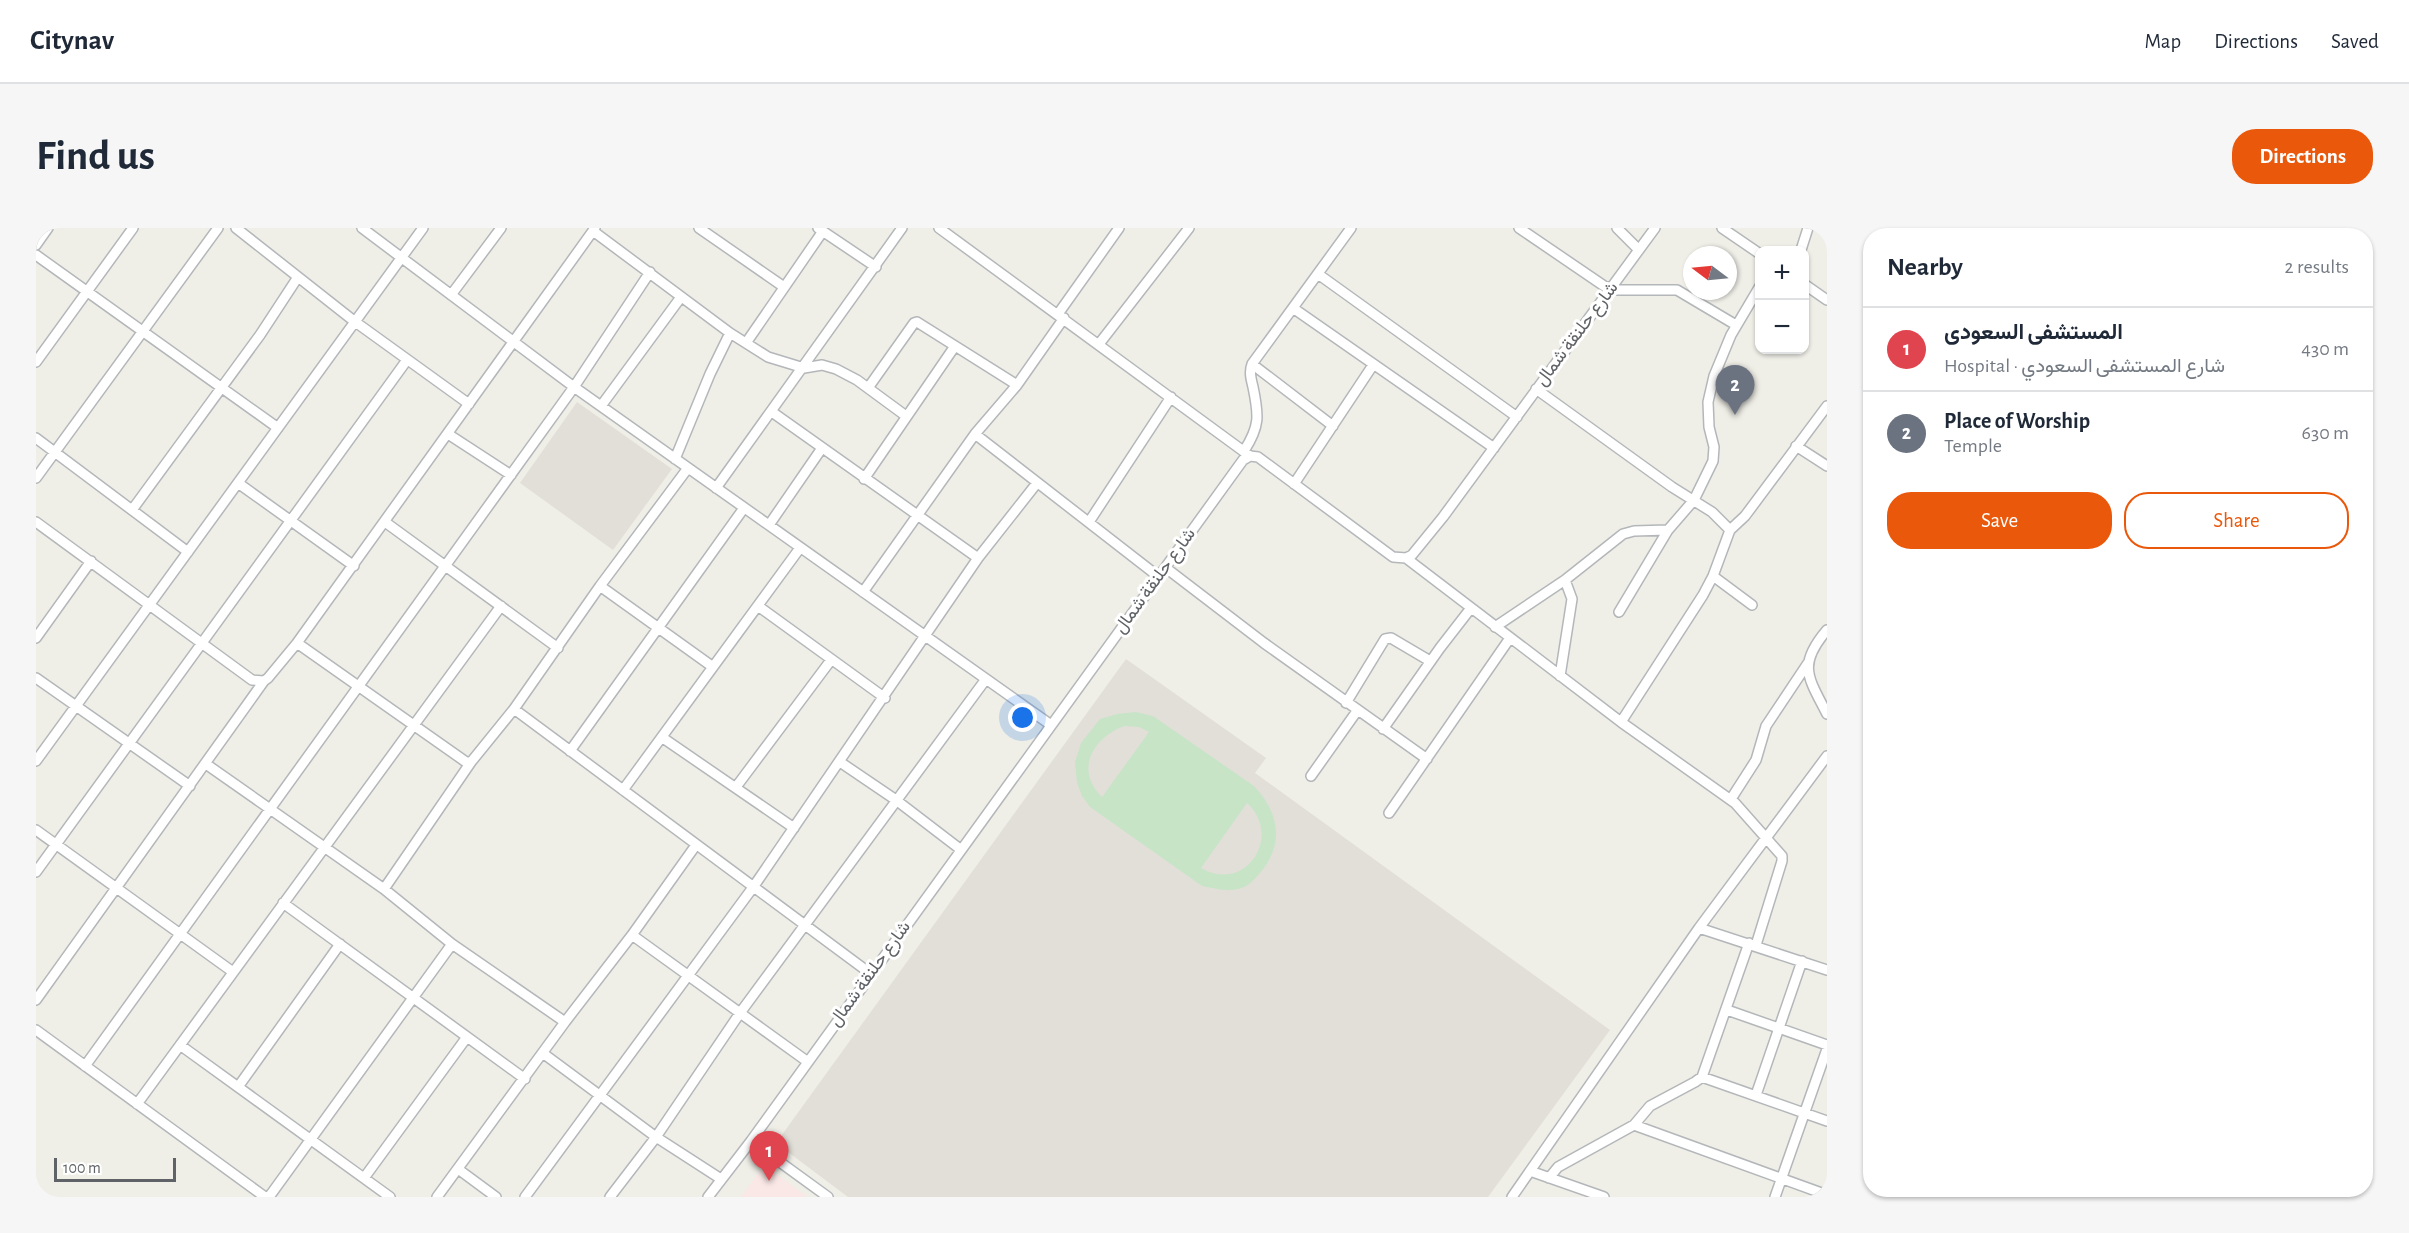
<!DOCTYPE html>
<meta charset="utf-8">
<style>
:root{--surface:#fff;--page:#f6f6f7;--text:#1f2937;--muted:#747a83;--line:#e0e1e3;--accent:#ea580c}
body{margin:0;font-family:"Alegreya Sans",Vazirmatn,sans-serif;background:var(--page);color:var(--text)}
.controls{position:absolute;right:18px;top:18px;display:grid;overflow:hidden;border-radius:12px;box-shadow:0 2px 4px #0004}
.controls button{width:54px;height:54px;display:grid;place-items:center;padding:0;border:0;border-bottom:2px solid var(--line);background:var(--surface);color:var(--text);font:30px sans-serif}
.compass{position:absolute;left:1647px;top:18px;width:54px;height:54px;border-radius:50%;background:var(--surface);box-shadow:0 2px 4px #0004;rotate:286deg}
.scale{position:absolute;left:18px;bottom:15px;width:122px;box-sizing:border-box;padding-left:6px;border:3px solid #5f6266;border-top:0;font-size:16px;line-height:21px;white-space:nowrap;color:#5f6266;-webkit-text-stroke:4px #fff;paint-order:stroke}
.you{position:absolute;left:987px;top:490px;width:21px;height:21px;margin:-15px;border:4px solid #fff;border-radius:50%;background:#1a73e8;box-shadow:0 0 0 9px #1a73e833}
.badge{display:grid;place-items:center;width:39px;height:39px;border-radius:50%;background:var(--accent);color:#fff;font-size:20px;font-weight:700}
.pin{position:absolute;translate:-50% -50px;filter:drop-shadow(0 2px 3px #0008)}
.pin::after{content:'';position:absolute;top:32px;width:21px;height:18px;background:inherit;clip-path:polygon(0 0,100% 0,50% 100%)}
.list{margin:0;padding:0;list-style:none}
h2{display:flex;justify-content:space-between;align-items:center;height:78px;margin:0;padding:0 24px;font-size:26px}
h2 small{font-size:20px;font-weight:400;color:var(--muted)}
.list li{display:grid;grid-template-columns:39px 1fr auto;gap:18px;align-items:center;box-sizing:border-box;height:84px;padding:0 24px;border-top:2px solid var(--line)}
.list b{display:block;font-size:22px;white-space:nowrap}
.list p{margin:0;font-size:20px;white-space:nowrap;color:var(--muted)}
.list em{font-size:20px;font-style:normal;color:var(--muted)}
.actions{display:flex;gap:12px;padding:18px 24px}
.actions a{flex:1;padding:14px 0;border:2px solid var(--accent);border-radius:24px;text-align:center;font-size:21px;color:var(--accent)}
.actions .main{background:var(--accent);color:#fff}
.map{position:relative;flex:none;width:1791px;height:969px;overflow:hidden;border-radius:24px}
header{display:flex;align-items:center;gap:36px;box-sizing:border-box;height:84px;padding:0 30px;background:var(--surface);border-bottom:2px solid var(--line)}
header strong{font-size:28px}
nav{display:flex;gap:33px;margin-inline-start:auto;font-size:21px}
.intro{display:flex;align-items:center;justify-content:space-between;box-sizing:border-box;height:144px;padding:0 36px}
h1{margin:0;font-size:42px}
.button{padding:15px 27px;border-radius:24px;background:var(--accent);color:#fff;font-size:21px;font-weight:700}
main{display:flex;gap:36px;padding:0 36px}
aside{flex:1;background:var(--surface);border-radius:24px;box-shadow:0 2px 4px #0004}
.map>svg:first-child{display:block}
</style>
<header>
<strong>Citynav</strong>
<nav><a>Map</a><a>Directions</a><a>Saved</a></nav>
</header>
<div class="intro"><h1>Find us</h1><a class="button">Directions</a></div>
<main>
<div class="map">
<svg width="1791" height="969" viewBox="0 0 1791 969">
<rect width="100%" height="100%" fill="#efeee7"/>
<path fill="#e2dfd9" d="M541,174L636,241L577,322L484,255Z
M1090,431L1230,530L1219,545L1574,802L1452,969H812L740,915Z"/>
<path fill="#f9e8e6" d="M728,937L772,969H705Z"/>
<path fill="#c7e4c7" fill-rule="evenodd" d="M1100,484L1117,488L1218,558C1243,584 1249,616 1224,645C1218,652 1212,659 1202,661C1190,664 1177,660 1166,658L1054,579L1046,568L1041,555L1039,534L1045,515L1064,491L1081,486ZM1088,498L1103,499L1113,504L1066,569C1038,542 1057,510 1088,498ZM1211,575C1247,608 1210,666 1165,640Z"/>
<g fill="none" stroke-linecap="round" stroke-linejoin="round">
<defs>
<path id="minor" d="M200,0L318,93L433,176
M326,0L538,159L1015,497
M663,0L748,59
M782,0L840,39
M903,0L1214,228
M1483,0L1574,62H1641L1700,97
M1581,0L1603,22
M1686,0L1724,26
M557,3L694,105L732,129L768,140L786,137L800,141L821,152L870,188
M0,17L12,0
M1765,22L1772,0
M0,27L242,200
M1282,46L1481,189
M1768,56L1791,72
M415,67L465,0
M1257,80L1458,220
M1022,86L1083,0
M710,115L787,3
M1063,116L1153,0
M0,134L97,0
M1216,136L1297,198
M832,160L878,95L881,94L981,157
M1500,161L1636,259L1676,284L1694,302
M565,178L645,69
M736,184L942,330
M412,206L475,247
M939,206L1123,349
M0,210L152,324
M1760,218L1791,238
M1208,223C1224,198 1223,188 1217,159C1215,151 1213,144 1216,136L1315,0
M639,231L674,146L694,105
M0,250L182,0
M828,251L919,118
M202,255L318,338
M1258,256L1337,137
M680,260L866,0
M96,282L224,107L262,49
M0,294L216,452L228,453L232,450L261,415L430,534H435L478,481L835,746
M349,294L522,420
M1053,294L1135,169
M733,297L786,220
M1370,330L1585,494L1699,575L1746,628V633L1720,717
M1130,340L1228,415L1391,531
M1677,348L1716,377
M564,358L677,439
M827,364L939,206L981,157L1028,90
M722,378L849,470
M1583,384L1632,302L1658,272L1677,233L1678,219L1673,199L1672,174L1678,148L1695,107L1724,58
M1459,399L1529,352L1587,306L1598,303L1632,302
M1791,402C1761,437 1772,449 1791,486
M0,410L55,333
M261,415L559,0
M1524,448L1536,371L1529,352
M0,450L154,558
M1310,475L1349,411L1355,410L1394,433
M478,481L564,358L652,240
M1585,494L1667,367L1677,348L1694,302L1709,288L1791,178
M1347,501L1404,420L1435,380
M627,510L758,600
M534,523L708,280
M0,533L387,0
M804,534L860,572L924,621
M170,536L348,661L416,716L529,794
M1275,548L1321,483
M700,559L795,432
M587,562L764,320
M1695,571L1720,532L1730,498L1772,435
M1353,585L1474,410
M0,602L197,744
M0,644L371,132
M348,661L435,534
M247,675L489,851
M1663,700L1791,742
M596,707L772,834
M0,772L228,453
M1691,782L1791,817
M0,802L229,969
M144,817L354,969
M508,826L620,909L685,951
M49,838L538,159L614,44
M1666,849L1791,893
M202,859L304,716
M1720,867L1766,733
M101,876L465,378
M1598,897L1791,967
M715,913L792,969
M422,941L460,969
M1494,943L1568,969
M328,950L431,809
M1513,950L1522,939L1598,897L1614,878L1659,854L1666,849L1713,715
M233,969L416,716
M401,969L529,794L596,707L660,617
M489,969L718,658L942,330L1001,255
M574,969L620,909L704,785L950,451
M672,969L715,913L1207,232L1214,228L1222,229L1357,329L1370,330L1376,327L1407,289L1619,0
M1476,969L1663,700L1791,528
M1739,969L1791,821"/>
</defs>
<use href="#minor" stroke="#b4b7ba" stroke-width="12"/>
<use href="#minor" stroke="#fff" stroke-width="9"/>
</g>
<g text-anchor="middle" dominant-baseline="central" stroke-width="6" stroke-linejoin="round" paint-order="stroke">
<g font-size="18" fill="#5f6266" stroke="#fff">
<text transform="translate(1541 106) rotate(-53)">شارع حلنقة شمال</text>
<text transform="translate(1119 353) rotate(-54)">شارع حلنقة شمال</text>
<text transform="translate(834 746) rotate(-54)">شارع حلنقة شمال</text>
</g>
</g>
</svg>
<div class="controls">
<button>+</button>
<button>−</button>
</div>
<svg class="compass" viewBox="-18 -18 36 36"><path d="M0-13l5 13h-10z" fill="#e53935"/><path d="M0 13l5-13h-10z" fill="#747a83"/></svg>
<div class="scale">100 m</div>
<div class="you"></div>
<div class="pin badge" style="left:733px;top:953px;background:#e0444e">1</div>
<div class="pin badge" style="left:1699px;top:187px;background:#6b7280">2</div>
</div>
<aside>
<h2>Nearby<small>2 results</small></h2>
<ul class="list">
<li><span class="badge" style="background:#e0444e">1</span><div><b>المستشفى السعودى</b><p>Hospital · شارع المستشفى السعودي</p></div><em>430 m</em></li>
<li><span class="badge" style="background:#6b7280">2</span><div><b>Place of Worship</b><p>Temple</p></div><em>630 m</em></li>
</ul>
<div class="actions"><a class="main">Save</a><a>Share</a></div>
</aside>
</main>
